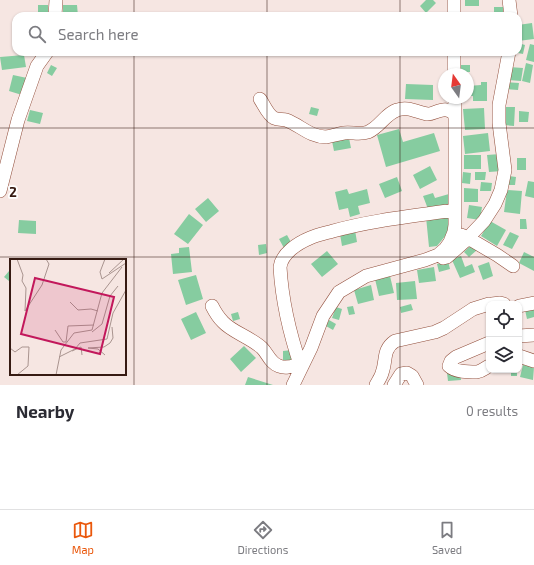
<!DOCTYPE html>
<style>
:root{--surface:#fff;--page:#f2f2f3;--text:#2b2b33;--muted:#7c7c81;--line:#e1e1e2;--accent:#ea580c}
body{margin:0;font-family:"Exo 2",sans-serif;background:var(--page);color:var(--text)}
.controls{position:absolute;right:12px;bottom:12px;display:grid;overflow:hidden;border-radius:8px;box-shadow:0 1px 3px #0004}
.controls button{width:36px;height:36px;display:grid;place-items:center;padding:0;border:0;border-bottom:1px solid var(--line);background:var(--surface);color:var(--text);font:20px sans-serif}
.compass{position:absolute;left:438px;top:68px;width:36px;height:36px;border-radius:50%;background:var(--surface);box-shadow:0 1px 3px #0004;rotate:346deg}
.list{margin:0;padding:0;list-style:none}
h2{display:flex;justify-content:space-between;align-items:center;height:52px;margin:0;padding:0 16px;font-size:17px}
h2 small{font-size:13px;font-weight:400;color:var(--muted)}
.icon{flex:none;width:22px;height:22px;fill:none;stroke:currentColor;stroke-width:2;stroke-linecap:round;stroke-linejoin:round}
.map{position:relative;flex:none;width:534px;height:385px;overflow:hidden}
.search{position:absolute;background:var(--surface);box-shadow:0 1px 3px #0004;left:12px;right:12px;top:12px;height:44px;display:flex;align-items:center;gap:10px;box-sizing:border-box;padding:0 14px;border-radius:12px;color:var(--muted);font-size:15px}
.sheet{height:124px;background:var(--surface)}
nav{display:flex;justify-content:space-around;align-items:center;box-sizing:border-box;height:56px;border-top:1px solid var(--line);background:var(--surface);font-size:11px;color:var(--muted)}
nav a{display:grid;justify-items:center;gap:2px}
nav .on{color:var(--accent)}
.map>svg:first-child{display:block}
</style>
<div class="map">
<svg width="534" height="385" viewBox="0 0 534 385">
<rect width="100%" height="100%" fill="#f6e6e2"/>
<path fill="#86cca0" d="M426,0H433L436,3L426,13L420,6Z
M465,0H479V6H465Z
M38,5H48V16H38Z
M63,5H77L78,16H63Z
M494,7H503V16H494Z
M464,13H479V16H464Z
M532,23L534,39L518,41V25Z
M518,43L525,45L523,54L518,53Z
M530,44L534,45V62L526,60Z
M24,55L26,67L2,70L0,57Z
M526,63L533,65L530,83L522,81Z
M51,65L57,68L52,76L47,73Z
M461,65H470V72H461Z
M509,67L523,68L521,81L508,80Z
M13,75L27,78L22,95L9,91Z
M481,82H487V101H473V96H468V86L481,85Z
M506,82L519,83L518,90L506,89Z
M406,84L433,85V100L405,99Z
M311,107L319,109L317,116L309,114Z
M506,107H515L514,126L504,125Z
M484,108L485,129L465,130L463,109Z
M30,110L43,113L40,124L27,121Z
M519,111L529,112L528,122H519Z
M399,129L403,142L434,133L440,151L386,167L377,135Z
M488,133L490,151L465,154L463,136Z
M349,138L351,148L334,151L332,141Z
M500,154L502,171L489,172L487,155Z
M464,155H481V169H464Z
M517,158H526V170H517Z
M430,166L437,180L420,189L413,175Z
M463,172L471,173L470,184L462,183Z
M475,172H486L485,180H475Z
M509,176L516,177L515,185H509Z
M397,177L402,191L385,198L379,184Z
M528,181L534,182V198L525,196Z
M481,182L492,183L491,191H480Z
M464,188L478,189V202H464Z
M347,189L349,194L367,189L370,203L358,206L360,214L350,217L348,208L339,210L335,192Z
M507,190L522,191L520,214L504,212Z
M433,193L435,198L449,194L452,206L428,209L423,196Z
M208,198L219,211L206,222L195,209Z
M469,205L482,207L480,220L467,218Z
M189,214L203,225L188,244L174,234Z
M449,215L451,229L437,246L429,247L426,217Z
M520,219H526L527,229H520Z
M19,220L36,221V234L18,233Z
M490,221L506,230L497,246L481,236Z
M355,230L357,242L342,246L340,234Z
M510,232L519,236L512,249L503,245Z
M287,235L292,244L284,248L279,239Z
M266,244L267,253L259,255L258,245Z
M472,244L477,250L469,257L464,252Z
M189,247L192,272L173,274L171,254L179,253V248Z
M327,251L338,264L322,277L311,264Z
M524,252L534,257V271L519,263Z
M461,256L465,267L472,264L475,272L460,278L452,260Z
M448,261L450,269L439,272L437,264Z
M489,262L493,276L483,280L478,266Z
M434,267L436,281L419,283L417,270Z
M9,271L11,273V279L9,281L4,277Z
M196,275L203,299L186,305L178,280Z
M390,276L394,293L379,296L375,279Z
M415,281L417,299L397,300L396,283Z
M371,285L374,300L358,304L354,290Z
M411,304L413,310L401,313L400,307Z
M353,306L355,314L349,315L347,307Z
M336,307L342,309L339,320L332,318Z
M534,308V317L527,319L525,310Z
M196,312L206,333L191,340L181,319Z
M238,312L240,319L233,321L231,314Z
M329,320L336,324L333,330L326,326Z
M244,346L256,358L241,372L230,359Z
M292,350L293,361H283V351Z
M523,365L534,367L533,380L520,377Z
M511,370H517V376H511Z
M460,371L461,380L448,381L447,373Z
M248,377L273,385H245Z"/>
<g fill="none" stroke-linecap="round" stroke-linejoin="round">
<defs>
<path id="minor" d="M509,0L511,16
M55,16L56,0
M454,16V0
M454,52V74
M260,99C264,105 268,115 274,118C278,120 283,119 286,120C300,125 310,137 326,137C332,136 338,134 344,133C352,132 360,135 368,132C380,127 385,114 397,110C408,106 416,112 427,114C435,115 445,103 455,115
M0,191L18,120L37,66L47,52
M461,235L468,238L497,255L513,266
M443,258L447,257L464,242L484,221L495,204L501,190L505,170L499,123V105L509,52
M492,304L500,303L504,304
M212,306C215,312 218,317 223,322C232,332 250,337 262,348C268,354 270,363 279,366C286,369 293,366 300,364
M519,306L534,303
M519,336L534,335
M489,343L456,357L451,361L449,366C455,372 469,372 477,372C482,371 485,368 489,366
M519,356L534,361
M301,367C290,335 282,301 280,267C282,253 298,243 310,238C317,235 326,233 333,231C373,220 414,216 455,210
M293,385L311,348L323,316L339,292L366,276L425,260L438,255L445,249L450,242L454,232L455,225V98
M376,385C378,381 381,377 382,373C387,360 382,350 395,341L435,332L444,328L473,309L489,304
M394,385L401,374L407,373L412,376L417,385"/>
</defs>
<use href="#minor" stroke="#924f3c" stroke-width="14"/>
<use href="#minor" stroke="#fff" stroke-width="13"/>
</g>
<path fill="none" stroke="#361a12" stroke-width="1" stroke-opacity="0.55" d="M134,0V16M267,0V16M400,0V16M134,52V385M267,52V385M400,52V385M0,128H534M0,257H534"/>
<g transform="translate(10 259)">
<rect width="116" height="116" fill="#f6e6e2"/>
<path fill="none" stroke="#a9948f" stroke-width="1" d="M7,0L13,16L12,22L16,29L15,52L32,26L39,5L36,0M95,0L90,13L92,20L116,4M99,14L114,0M60,43L68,51L81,50L88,52M45,71L53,83H56M82,73L92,65L100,37L108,27M56,83L58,67L84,66M0,89L5,93L12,88H19L18,107L7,116M62,92L71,88L72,96M95,96L88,90L78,89L94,88L100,84L103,79L102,68M49,98L65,90L70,84L97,80L103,54L116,31M46,116L51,91L64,74L82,71L92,34L112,8"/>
<path fill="#c2185b" fill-opacity="0.15" stroke="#c2185b" stroke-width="2" d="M25,19L104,38L90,95L11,75Z"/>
<rect width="116" height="116" fill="none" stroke="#361a12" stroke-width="2"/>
</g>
<g font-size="13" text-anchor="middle" font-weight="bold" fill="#361a12" stroke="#fff" stroke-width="3.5" stroke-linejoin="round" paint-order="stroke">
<text x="13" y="197">2</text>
</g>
</svg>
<div class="controls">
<button><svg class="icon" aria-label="locate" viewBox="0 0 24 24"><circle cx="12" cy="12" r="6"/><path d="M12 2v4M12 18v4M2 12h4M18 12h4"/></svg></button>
<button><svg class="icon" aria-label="layers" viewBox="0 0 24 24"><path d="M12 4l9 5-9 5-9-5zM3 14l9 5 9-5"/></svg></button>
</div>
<svg class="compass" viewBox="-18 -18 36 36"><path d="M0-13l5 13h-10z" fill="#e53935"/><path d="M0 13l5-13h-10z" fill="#7c7c81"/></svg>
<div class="search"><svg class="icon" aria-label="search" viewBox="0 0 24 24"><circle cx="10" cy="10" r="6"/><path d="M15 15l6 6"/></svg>Search here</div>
</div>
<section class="sheet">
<h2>Nearby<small>0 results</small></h2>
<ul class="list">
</ul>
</section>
<nav>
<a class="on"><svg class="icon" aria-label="map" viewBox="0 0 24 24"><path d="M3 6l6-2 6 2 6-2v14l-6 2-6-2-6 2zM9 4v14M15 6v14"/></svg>Map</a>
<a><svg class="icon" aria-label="directions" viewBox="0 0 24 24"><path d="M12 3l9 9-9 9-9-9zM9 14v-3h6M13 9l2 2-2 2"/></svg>Directions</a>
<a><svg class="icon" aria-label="saved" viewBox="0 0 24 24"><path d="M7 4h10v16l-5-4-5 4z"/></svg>Saved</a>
</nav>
